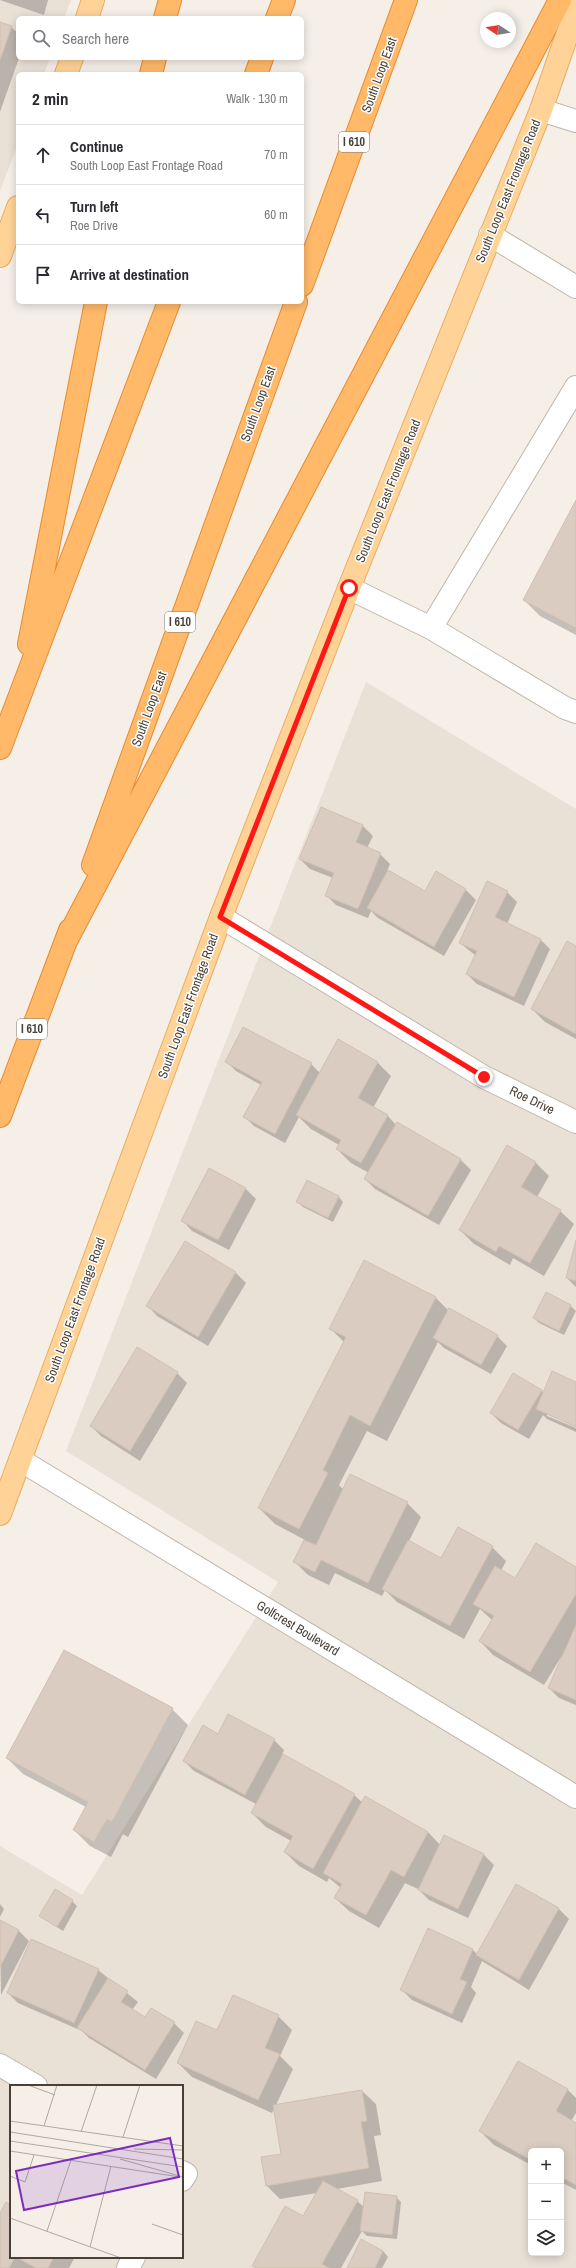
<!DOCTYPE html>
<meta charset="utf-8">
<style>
:root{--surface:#fff;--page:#f2f2f3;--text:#2b2b33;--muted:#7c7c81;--line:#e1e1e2}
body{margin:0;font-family:"Archivo Narrow",sans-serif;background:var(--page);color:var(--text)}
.controls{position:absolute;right:12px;bottom:12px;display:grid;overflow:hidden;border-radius:6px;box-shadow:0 2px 10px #0003}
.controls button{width:36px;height:36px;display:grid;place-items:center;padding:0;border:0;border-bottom:1px solid var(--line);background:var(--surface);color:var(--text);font:20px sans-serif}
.compass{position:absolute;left:480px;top:12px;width:36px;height:36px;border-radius:50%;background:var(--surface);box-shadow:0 2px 10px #0003;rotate:282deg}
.stop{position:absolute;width:12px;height:12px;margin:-9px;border:3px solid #ff1815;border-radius:50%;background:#fff}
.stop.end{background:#ff1815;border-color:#fff;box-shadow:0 1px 4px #0008}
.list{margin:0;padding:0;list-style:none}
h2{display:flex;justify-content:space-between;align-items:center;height:52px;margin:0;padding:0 16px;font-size:17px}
h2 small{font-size:13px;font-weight:400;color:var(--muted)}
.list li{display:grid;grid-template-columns:26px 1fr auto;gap:12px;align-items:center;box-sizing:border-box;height:60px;padding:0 16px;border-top:1px solid var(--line)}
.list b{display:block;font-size:15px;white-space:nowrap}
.list p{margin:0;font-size:13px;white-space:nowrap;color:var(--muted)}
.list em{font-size:13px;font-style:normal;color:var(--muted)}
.icon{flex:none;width:22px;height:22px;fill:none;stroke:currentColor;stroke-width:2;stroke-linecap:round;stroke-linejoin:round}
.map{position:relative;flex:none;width:576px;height:2268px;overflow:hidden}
.search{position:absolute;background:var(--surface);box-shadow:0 2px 10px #0003;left:16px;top:16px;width:288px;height:44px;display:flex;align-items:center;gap:10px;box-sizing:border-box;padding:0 14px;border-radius:6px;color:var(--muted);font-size:15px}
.panel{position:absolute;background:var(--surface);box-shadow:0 2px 10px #0003;left:16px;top:72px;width:288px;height:232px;border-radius:6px}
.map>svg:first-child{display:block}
</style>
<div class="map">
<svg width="576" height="2268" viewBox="0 0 576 2268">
<rect width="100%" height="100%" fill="#f5efe8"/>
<path fill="#e9e0d6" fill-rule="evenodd" d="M0,0H71L64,18H18V58H50L44,74H18V144L0,191Z
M366,682L576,809V2268H0V1846L82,1895L278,1582L66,1451ZM11,2086H182V2257H11ZM531,2151H561V2253H531Z"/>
<path fill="#0003" d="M0,0H48L44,15Z
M0,23L11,27L18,33L19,58L0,112Z
M576,502V635L540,616L524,600Z
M363,826L373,836L367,848L380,854L390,864L387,871L425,892L436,873L466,890L476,900L444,956L378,918L371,911L368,918L336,905L326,895L333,878L310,869L300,859Z
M507,892L517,902L507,924L540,939L550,949L524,1006L477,984L467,974L476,956L460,943Z
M576,947V1039L545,1022L532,1009Z
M226,1061L311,1064L320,1073L377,1062L391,1076L373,1108L388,1116L396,1125L397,1123L461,1160L471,1170L439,1225L375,1189L365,1179L369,1173L351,1163L337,1149L339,1145L311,1129L299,1117L285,1143L254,1126L244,1116L261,1085L236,1071Z
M535,1162L549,1176L537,1197L560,1211L574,1224L544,1276L513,1258L510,1265L474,1244L460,1230Z
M210,1169L246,1189L256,1199L229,1250L192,1231L183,1221Z
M338,1196L343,1202L333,1222L303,1207L298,1202Z
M185,1243L236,1273L246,1283L208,1346L157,1316L148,1306Z
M576,1244V1287L567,1278Z
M546,1293L571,1306L576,1311L564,1335L539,1323L534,1318Z
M435,1297L449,1311L497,1336L507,1346L491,1374L444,1348L438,1342L387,1441L367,1431L339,1485L344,1490L407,1503L421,1517L409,1541L441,1559L458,1528L492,1547L506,1561L501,1571L515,1579L576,1568V1705L559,1698L549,1688L566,1649L544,1685L493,1655L480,1641L492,1620L480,1609L464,1639L397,1602L385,1590L382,1596L335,1573L329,1585L308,1575L295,1562L305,1540L275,1524L259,1508L344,1342L330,1328Z
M177,1373L187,1383L140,1461L101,1436L91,1426Z
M576,1383V1426L547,1414V1416L576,1428V1432L547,1419L543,1415L529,1439L501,1423L491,1413L541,1390L544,1393Z
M172,1709L188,1725L128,1837L123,1834L111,1857L90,1846L74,1830L86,1807L23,1774L7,1758Z
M218,1735L274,1740L284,1750L282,1755L354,1795L363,1803L366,1798L428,1832L440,1845L484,1855L494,1865L468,1918L429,1900L418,1889L405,1883L379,1928L349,1911L335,1898L341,1888L329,1878L327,1882L299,1866L285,1852L291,1841L266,1827L252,1813L256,1804L194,1771L184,1761Z
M516,1885L559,1909L569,1919L529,1990L482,1961L471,1987L476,1993L462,2023L412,2000L402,1990L429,1929L473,1950L477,1954Z
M72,1901L77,1906L63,1931L40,1916Z
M0,1904L4,1909L0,1917Z
M0,1921L19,1931L29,1941L1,1995Z
M98,1970L138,2002L132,2010L146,2018L174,2023L184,2033L156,2079L89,2038L82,2031L18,2003L8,1993Z
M278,2016L292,2030L280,2056L293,2069L276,2105L362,2091L376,2104L381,2135L374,2136L382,2181L337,2189L357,2201L364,2207L396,2197L401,2202L397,2239L367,2236L362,2231L341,2268H256L253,2265L304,2217L317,2193L280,2199L267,2186L282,2154L274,2109L272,2113L192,2077L178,2063L217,2031Z
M518,2062L568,2090L576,2098V2113L571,2121L576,2124V2190L561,2182V2151H531V2165L494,2145L480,2131Z
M11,2206V2257H75L69,2268H0V2215Z
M361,2241L383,2251L388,2257L382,2268H348Z"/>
<path fill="#daccc0" stroke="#d2c0b0" d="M0,22L12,26L0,60Z
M576,500V628L523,600Z
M321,807L363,825L356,842L381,853L358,909L325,896L334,873L299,859Z
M388,870L425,891L436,871L466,889L434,947L367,908Z
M487,881L508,891L495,917L541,939L514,997L466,974L477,951L459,943Z
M567,941L576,946V1034L531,1009Z
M243,1027L312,1063L275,1134L243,1117L262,1082L225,1062Z
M338,1039L378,1062L358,1098L388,1115L361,1163L336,1149L341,1140L296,1115Z
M397,1122L461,1159L428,1216L364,1179Z
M507,1145L536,1162L521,1187L561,1210L530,1263L499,1246L496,1252L459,1230Z
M209,1168L246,1188L218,1240L181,1221Z
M307,1180L339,1196L328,1218L296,1202Z
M576,1240V1281L566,1278Z
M185,1241L236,1272L198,1337L146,1306Z
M364,1260L436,1297L370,1426L350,1415L323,1470L328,1473L299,1529L258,1508L346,1337L329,1329Z
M546,1292L571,1305L559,1331L533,1318Z
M449,1308L498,1335L481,1365L433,1338Z
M137,1347L178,1372L130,1451L90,1426Z
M552,1371L576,1382V1427L536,1409Z
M513,1373L542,1390L518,1430L490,1413Z
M350,1474L408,1502L368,1583L321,1560L315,1572L293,1562L304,1540L316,1545Z
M458,1527L493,1546L450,1626L382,1589L408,1540L441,1558Z
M536,1543L576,1567V1594L530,1672L479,1641L494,1616L473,1604L495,1566L515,1578Z
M576,1625V1700L548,1688Z
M64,1650L173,1708L112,1822L107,1819L94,1842L73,1830L88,1802L6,1758Z
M228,1714L275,1739L245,1795L183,1761L203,1725L218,1734Z
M283,1754L355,1794L313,1869L284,1852L293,1836L251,1813Z
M365,1796L428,1832L404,1877L391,1870L366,1915L334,1898L342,1884L323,1873Z
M444,1835L484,1854L458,1909L418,1890Z
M516,1884L559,1908L519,1980L476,1955Z
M55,1889L73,1900L57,1927L39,1916Z
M0,1920L19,1930L0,1967Z
M428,1928L473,1949L460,1979L467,1982L452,2014L400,1990Z
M31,1939L99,1969L74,2023L7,1993Z
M108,1978L128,1991L121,2002L145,2017L151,2008L175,2022L145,2070L77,2028Z
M233,1995L279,2015L265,2048L280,2054L258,2100L177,2063L196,2021L217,2030Z
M518,2061L568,2089L556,2111L576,2123V2185L561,2177V2151H531V2160L479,2131Z
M362,2090L367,2121L361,2122L369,2168L266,2186L261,2157L281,2154L273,2105Z
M323,2181L358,2200L322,2264L329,2268H256L252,2266L285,2206L303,2216Z
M365,2192L397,2196L392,2235L360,2231Z
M6,2202L11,2205V2257H15L9,2268H0V2213Z
M361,2239L383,2251L375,2268H347Z
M16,2257H54L48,2268H36Z"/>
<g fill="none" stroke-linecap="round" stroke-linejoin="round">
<defs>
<path id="minor" d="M541,110L576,121
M490,235L576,287
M349,588L431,628L565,708L576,712
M431,628L576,387
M221,917L484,1077L576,1122
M20,1460L576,1797
M0,2065L36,2086
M182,2172L186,2174L182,2180
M128,2268L134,2257"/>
<path id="major" d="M87,18L93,0
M66,74L72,58
M0,256L18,207
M0,1514L221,917L349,588L541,110L576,9"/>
<path id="highway" d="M165,18L170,0
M277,18L284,0
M151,74L155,58
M256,74L262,58
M302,285L406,0
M29,644L96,302
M0,748L169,302
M93,865L296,302
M65,943L560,0
M0,1116L70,930"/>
</defs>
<use href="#minor" stroke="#c1b6aa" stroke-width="24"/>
<use href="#major" stroke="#eaae61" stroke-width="24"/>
<use href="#highway" stroke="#e68b31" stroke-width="24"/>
<use href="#minor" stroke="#fff" stroke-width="22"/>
<use href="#major" stroke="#ffd397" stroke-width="22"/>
<use href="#highway" stroke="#ffb969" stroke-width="22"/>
</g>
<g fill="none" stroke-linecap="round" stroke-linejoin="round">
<path stroke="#ff1815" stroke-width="5" d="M349,588L220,917L484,1077"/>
</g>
<g text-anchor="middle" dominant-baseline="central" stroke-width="3" stroke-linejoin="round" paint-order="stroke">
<g fill="#fff" stroke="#807972" stroke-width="1">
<rect x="339" y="132" width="30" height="20" rx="3"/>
<rect x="165" y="612" width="30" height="20" rx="3"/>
<rect x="17" y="1019" width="30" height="20" rx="3"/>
</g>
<g font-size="12" font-weight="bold" fill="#493f36">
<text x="354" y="142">I 610</text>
<text x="180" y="622">I 610</text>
<text x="32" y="1029">I 610</text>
</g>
<g font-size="13" fill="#493f36" stroke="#fff">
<text transform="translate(379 75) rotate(-70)">South Loop East</text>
<text transform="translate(508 191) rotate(-68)">South Loop East Frontage Road</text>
<text transform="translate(258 404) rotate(-70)">South Loop East</text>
<text transform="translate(388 491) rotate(-68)">South Loop East Frontage Road</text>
<text transform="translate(149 709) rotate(-70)">South Loop East</text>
<text transform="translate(188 1006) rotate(-70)">South Loop East Frontage Road</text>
<text transform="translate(532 1100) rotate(26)">Roe Drive</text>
<text transform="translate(75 1310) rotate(-70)">South Loop East Frontage Road</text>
<text transform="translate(298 1628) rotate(31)">Golfcrest Boulevard</text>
</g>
</g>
<g transform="translate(10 2085)">
<rect width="173" height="173" fill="#f5efe8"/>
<path fill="none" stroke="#b0a9a1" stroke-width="1" d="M18,0L45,10M0,36L173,61M34,41L47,0M0,47L173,74M71,47L87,0M113,52L130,0M0,56L173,82M124,64L173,65M0,66L170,92M110,74L173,92M0,91L15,97L24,70M0,133L111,173M142,139L173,150M37,146L61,75M80,162L101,81"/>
<path fill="#7b2cbf" fill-opacity="0.15" stroke="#7b2cbf" stroke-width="2" d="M160,53L169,92L14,125L6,86Z"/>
<rect width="173" height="173" fill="none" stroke="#493f36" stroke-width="2"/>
</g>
</svg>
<div class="controls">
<button>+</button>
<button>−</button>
<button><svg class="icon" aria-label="layers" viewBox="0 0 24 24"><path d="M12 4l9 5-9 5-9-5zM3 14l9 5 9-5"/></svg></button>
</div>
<svg class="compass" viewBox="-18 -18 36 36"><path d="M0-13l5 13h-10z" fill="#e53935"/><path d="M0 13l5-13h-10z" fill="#7c7c81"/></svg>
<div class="stop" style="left:349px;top:588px"></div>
<div class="stop end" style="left:484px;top:1077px"></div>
<div class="search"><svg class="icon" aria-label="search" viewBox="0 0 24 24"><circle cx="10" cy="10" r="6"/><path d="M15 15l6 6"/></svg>Search here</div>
<section class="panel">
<h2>2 min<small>Walk · 130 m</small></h2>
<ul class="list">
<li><svg class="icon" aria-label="ahead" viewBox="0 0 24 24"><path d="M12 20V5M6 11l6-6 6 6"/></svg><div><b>Continue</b><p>South Loop East Frontage Road</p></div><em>70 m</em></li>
<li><svg class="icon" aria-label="left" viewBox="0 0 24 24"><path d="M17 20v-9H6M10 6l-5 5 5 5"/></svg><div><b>Turn left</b><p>Roe Drive</p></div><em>60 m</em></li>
<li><svg class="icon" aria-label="arrive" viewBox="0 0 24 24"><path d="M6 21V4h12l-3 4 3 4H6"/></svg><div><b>Arrive at destination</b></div></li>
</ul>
</section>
</div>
